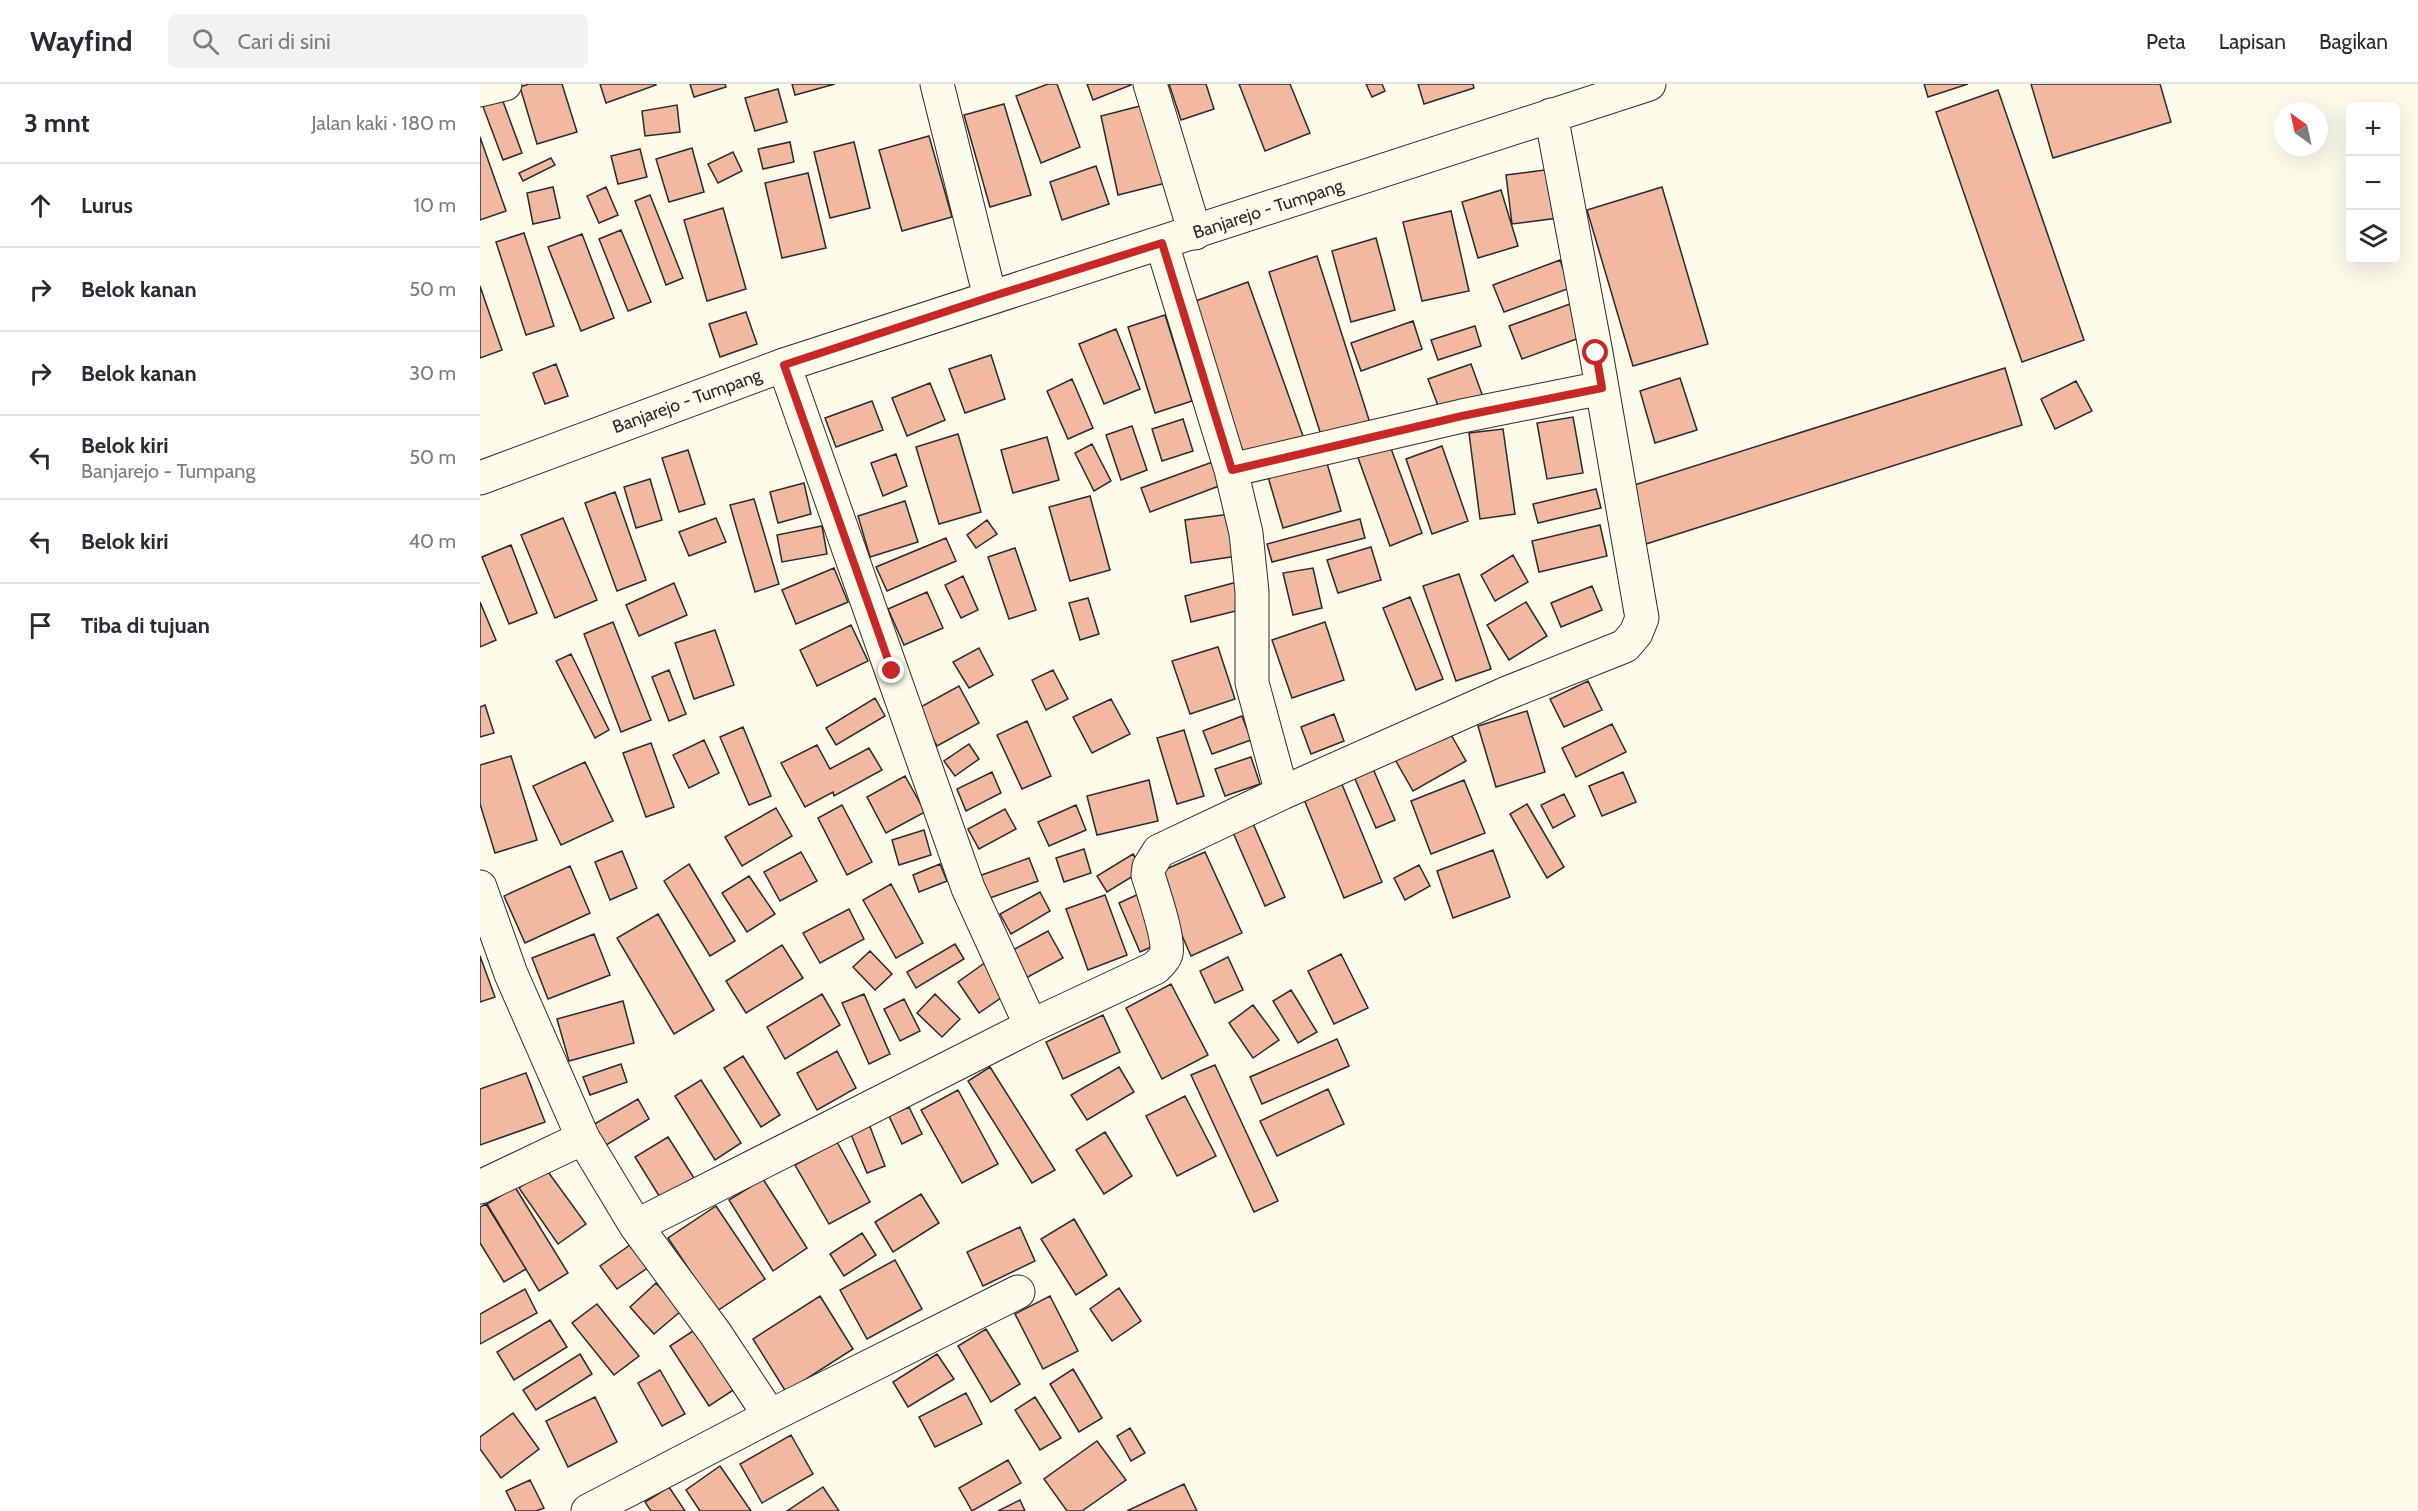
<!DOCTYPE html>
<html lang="id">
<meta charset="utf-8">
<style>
:root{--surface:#fff;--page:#f2f2f3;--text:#2b2b33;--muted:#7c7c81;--line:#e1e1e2}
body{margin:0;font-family:Cabin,sans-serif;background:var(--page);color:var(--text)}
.controls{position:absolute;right:18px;top:18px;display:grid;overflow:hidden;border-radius:9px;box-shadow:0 6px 24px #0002}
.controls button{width:54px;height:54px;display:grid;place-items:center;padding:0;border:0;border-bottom:2px solid var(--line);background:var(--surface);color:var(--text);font:30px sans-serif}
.compass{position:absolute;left:1794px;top:18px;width:54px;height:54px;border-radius:50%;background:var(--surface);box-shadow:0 6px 24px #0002;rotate:327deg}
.stop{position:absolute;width:18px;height:18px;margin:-14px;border:4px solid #c62828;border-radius:50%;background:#fff}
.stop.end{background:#c62828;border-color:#fff;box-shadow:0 2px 6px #0008}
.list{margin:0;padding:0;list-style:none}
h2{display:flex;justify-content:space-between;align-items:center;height:78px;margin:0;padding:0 24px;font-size:26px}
h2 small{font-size:20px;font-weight:400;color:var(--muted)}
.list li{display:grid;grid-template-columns:39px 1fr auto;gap:18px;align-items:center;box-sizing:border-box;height:84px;padding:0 24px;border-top:2px solid var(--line)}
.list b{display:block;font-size:22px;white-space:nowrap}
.list p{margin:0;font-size:20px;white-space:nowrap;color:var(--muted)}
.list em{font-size:20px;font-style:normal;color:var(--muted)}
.icon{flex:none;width:33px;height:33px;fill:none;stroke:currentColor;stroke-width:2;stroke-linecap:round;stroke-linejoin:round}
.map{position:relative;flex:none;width:1938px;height:1427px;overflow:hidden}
header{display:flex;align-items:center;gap:36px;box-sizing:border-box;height:84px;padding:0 30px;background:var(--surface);border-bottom:2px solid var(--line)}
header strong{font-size:28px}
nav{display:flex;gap:33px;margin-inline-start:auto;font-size:21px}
.search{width:420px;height:54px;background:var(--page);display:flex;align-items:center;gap:15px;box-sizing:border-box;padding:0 21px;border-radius:9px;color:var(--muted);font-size:22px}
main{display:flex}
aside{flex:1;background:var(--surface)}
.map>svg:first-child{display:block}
</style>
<header>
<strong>Wayfind</strong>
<div class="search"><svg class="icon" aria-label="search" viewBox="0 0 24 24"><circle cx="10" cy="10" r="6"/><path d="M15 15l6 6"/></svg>Cari di sini</div>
<nav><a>Peta</a><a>Lapisan</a><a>Bagikan</a></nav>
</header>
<main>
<aside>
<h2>3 mnt<small>Jalan kaki · 180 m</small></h2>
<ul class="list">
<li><svg class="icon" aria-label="ahead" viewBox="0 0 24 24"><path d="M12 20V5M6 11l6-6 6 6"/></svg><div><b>Lurus</b></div><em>10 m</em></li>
<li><svg class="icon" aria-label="right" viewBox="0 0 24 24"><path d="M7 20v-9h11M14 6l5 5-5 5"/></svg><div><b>Belok kanan</b></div><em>50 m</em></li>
<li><svg class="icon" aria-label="right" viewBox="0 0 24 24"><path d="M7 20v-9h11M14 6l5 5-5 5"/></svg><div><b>Belok kanan</b></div><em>30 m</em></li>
<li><svg class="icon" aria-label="left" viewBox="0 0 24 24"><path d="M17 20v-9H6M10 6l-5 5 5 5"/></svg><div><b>Belok kiri</b><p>Banjarejo - Tumpang</p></div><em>50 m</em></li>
<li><svg class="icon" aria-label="left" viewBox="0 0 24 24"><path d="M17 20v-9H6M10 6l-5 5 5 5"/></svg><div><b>Belok kiri</b></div><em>40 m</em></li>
<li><svg class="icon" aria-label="arrive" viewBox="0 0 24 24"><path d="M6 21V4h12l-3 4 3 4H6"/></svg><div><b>Tiba di tujuan</b></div></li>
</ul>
</aside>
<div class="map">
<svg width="1938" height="1427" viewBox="0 0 1938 1427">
<rect width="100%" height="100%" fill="#fdfbea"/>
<path fill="#f2b8a0" stroke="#2b2b2b" stroke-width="1.5" d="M49,0H82L97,48L57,60L40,3Z
M120,0H176V1L126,19Z
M210,0H245L246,3L214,13Z
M312,0H355L315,11Z
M568,0H577L600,63L561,79L536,12Z
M607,0H651V1L613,16Z
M689,0H726L734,25L701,36Z
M759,0H810L830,49L785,67Z
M886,0H902L905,7L892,13Z
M938,0H993L994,4L944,20Z
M1444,0H1488L1448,13Z
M1551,0H1680L1691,38L1573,74Z
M298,5L307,38L275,47L265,14Z
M1518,6L1604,256L1542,278L1456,28Z
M21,12L42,69L23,76L2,20Z
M524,20L551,111L510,123L484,31Z
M668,20L686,99L638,111L621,32Z
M197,21L200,48L165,52L162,27Z
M449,52L472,133L422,147L399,66Z
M0,53L26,127L0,136Z
M310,58L314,78L283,85L278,65Z
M374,58L390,124L350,134L334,68Z
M212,64L224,108L189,118L176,75Z
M160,65L167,93L138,100L131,72Z
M253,68L262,87L238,99L228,80Z
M71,74L75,81L43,97L39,89Z
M616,82L629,120L582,136L570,98Z
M1072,85L1078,134L1032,140L1026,91Z
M328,89L346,164L302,174L285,99Z
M73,103L80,134L53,140L47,109Z
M126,103L138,131L119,139L107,112Z
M1182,103L1228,260L1153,282L1107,126Z
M1021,106L1038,162L998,174L982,118Z
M170,111L203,194L186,201L155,117Z
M243,124L266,205L227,217L204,136Z
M971,127L989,207L942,217L923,138Z
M141,146L171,218L148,227L119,155Z
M44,149L74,242L46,251L16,158Z
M102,150L134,234L101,247L68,163Z
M896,154L915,226L871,238L852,167Z
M837,172L890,339L842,354L789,188Z
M1080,176L1090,204L1024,228L1013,201Z
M768,198L823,352L765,373L710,219Z
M0,202L22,266L0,274Z
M1090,220L1102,253L1042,275L1029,242Z
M266,228L277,260L240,273L229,240Z
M685,231L712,317L675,329L648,243Z
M933,237L942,265L881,287L871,259Z
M995,242L1001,262L958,276L951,256Z
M636,245L660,305L624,320L599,260Z
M511,271L525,315L485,329L469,285Z
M76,280L88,312L65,320L53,289Z
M991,280L1003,313L960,327L948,295Z
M1525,284L1542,341L1166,460L1148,403Z
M1200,294L1217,346L1175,359L1160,307Z
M592,295L613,344L588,355L567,307Z
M1596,297L1612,327L1575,345L1561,315Z
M450,299L465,336L427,352L412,314Z
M392,317L403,346L356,363L345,334Z
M1093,333L1103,389L1067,395L1057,339Z
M703,335L713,367L682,377L672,345Z
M652,342L667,386L641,396L626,351Z
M1023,345L1035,430L1000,435L989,349Z
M478,350L501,428L459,440L436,363Z
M567,353L579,396L533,409L521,366Z
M909,359L942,449L910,462L877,371Z
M612,360L631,397L614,407L595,369Z
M962,362L988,437L952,450L926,375Z
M208,366L225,420L199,428L182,374Z
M844,369L861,427L803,444L786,386Z
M416,370L427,402L403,412L391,379Z
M738,376L747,399L670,428L661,404Z
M170,395L182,436L156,444L144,403Z
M324,399L331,430L298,439L290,408Z
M1116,405L1121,424L1058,439L1053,420Z
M135,408L166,496L137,507L105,419Z
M610,412L630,486L590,497L569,423Z
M274,415L299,500L275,508L250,421Z
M425,417L438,458L390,473L378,432Z
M750,430L757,472L711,479L705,436Z
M83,434L117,516L75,534L41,451Z
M236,434L246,458L209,472L199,448Z
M880,435L885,454L792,478L787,460Z
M507,436L517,450L496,464L487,451Z
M1120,441L1127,472L1059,488L1052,457Z
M342,442L347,470L302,478L297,451Z
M466,454L476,477L407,507L396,483Z
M31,461L57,529L29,540L2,473Z
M891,463L901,496L858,509L847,476Z
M535,464L556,526L529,535L508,473Z
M1033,471L1048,498L1015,517L1001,491Z
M354,484L368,518L316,540L302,506Z
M833,484L842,524L813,531L803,489Z
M979,490L1011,585L976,597L943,502Z
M483,492L498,526L481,534L465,501Z
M757,498L764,525L711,538L705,512Z
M194,499L207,531L159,552L146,521Z
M1112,502L1122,526L1081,543L1071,519Z
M447,508L463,544L424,561L408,525Z
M930,513L963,595L936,606L903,524Z
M608,514L619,550L600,556L589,519Z
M0,518L16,556L0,563Z
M1046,518L1067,552L1029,576L1007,541Z
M133,538L171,636L141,648L104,550Z
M845,538L864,596L812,614L792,556Z
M371,541L388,577L337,602L320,566Z
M235,546L254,601L214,615L195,559Z
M738,563L755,615L710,630L692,577Z
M499,564L513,591L489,604L473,578Z
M91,570L129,646L115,654L76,577Z
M189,586L206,630L189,637L172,593Z
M573,586L588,615L566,626L552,596Z
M1108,597L1122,626L1084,643L1070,615Z
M479,602L499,639L457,662L437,625Z
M395,614L405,632L356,661L346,644Z
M631,615L650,650L612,669L593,633Z
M5,621L14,649L0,653V623Z
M1047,627L1065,688L1016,703L998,642Z
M854,630L864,657L831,670L821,643Z
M762,632L771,656L732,670L723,647Z
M547,637L571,692L542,705L517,651Z
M1132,640L1146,668L1096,693L1082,664Z
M966,642L986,677L933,707L913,672Z
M263,643L291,712L269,721L240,653Z
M704,646L724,712L697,720L677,654Z
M224,656L239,689L209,704L193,671Z
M171,659L194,723L166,733L143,669Z
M489,660L499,675L475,692L464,677Z
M337,661L350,685L389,664L402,686L354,712L353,708L325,723L301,679Z
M31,672L57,756L15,769L0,720V681Z
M771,673L780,700L745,712L735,685Z
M105,678L133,737L81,761L53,702Z
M891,680L915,736L896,744L872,688Z
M512,688L521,709L486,727L477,705Z
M1143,688L1156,718L1122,732L1109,702Z
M425,692L445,728L406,749L387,713Z
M859,693L902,798L864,814L821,708Z
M669,696L678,737L617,751L607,712Z
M984,696L1005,749L951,770L931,717Z
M1084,710L1095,732L1073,744L1061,721Z
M1047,720L1084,783L1067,794L1030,730Z
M362,721L392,778L367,791L338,734Z
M596,721L606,746L569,762L558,738Z
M296,724L312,752L262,782L245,753Z
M525,725L536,745L499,765L488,745Z
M768,728L805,813L785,822L748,737Z
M444,746L451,771L419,781L412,756Z
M604,765L611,789L584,798L576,774Z
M1013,766L1030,813L973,834L957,787Z
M142,767L157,804L130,816L115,778Z
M321,768L337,797L300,817L284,788Z
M725,768L762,849L711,872L675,790Z
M653,770L663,786L627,808L617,792Z
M549,774L558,797L507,815L499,792Z
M209,780L255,857L230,872L184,797Z
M460,780L467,797L439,808L433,791Z
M939,781L950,802L925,816L914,794Z
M90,782L110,829L45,859L24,812Z
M269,792L295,830L267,848L242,809Z
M411,800L443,859L416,874L383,816Z
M560,808L570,827L531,850L520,830Z
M661,809L682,858L660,868L639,819Z
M625,811L647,871L608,886L586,825Z
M369,825L384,855L340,879L323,849Z
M178,830L234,926L194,950L137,854Z
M568,847L583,874L546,894L531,867Z
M114,850L130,891L68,915L52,874Z
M475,860L484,875L436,904L427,888Z
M302,861L323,894L266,929L246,897Z
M390,867L412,890L395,906L373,883Z
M861,870L888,924L854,940L828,887Z
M0,872L15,913L0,918Z
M748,873L763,906L735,919L720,887Z
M506,878L528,909L499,929L478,898Z
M691,900L728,971L682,995L646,924Z
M811,906L837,948L818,959L793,917Z
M342,910L360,941L305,975L287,943Z
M384,910L410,970L389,980L362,919Z
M455,910L480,935L462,953L437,929Z
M424,915L440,947L420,957L404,925Z
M143,917L154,959L89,977L77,935Z
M773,921L799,956L773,974L749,939Z
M623,931L640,968L583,995L566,958Z
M857,955L869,982L782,1020L770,993Z
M357,967L376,1004L337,1026L317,989Z
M263,972L300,1031L281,1043L244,984Z
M141,980L147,998L110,1011L103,993Z
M735,981L798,1117L774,1128L711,991Z
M510,983L575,1086L552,1099L488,997Z
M639,983L654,1008L607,1036L591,1011Z
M46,989L65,1038L0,1061V1005Z
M221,996L261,1059L235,1076L195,1012Z
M848,1005L864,1040L797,1072L780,1037Z
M478,1006L518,1080L482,1099L441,1026Z
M705,1012L736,1072L697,1092L666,1032Z
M158,1015L169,1035L123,1063L111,1042Z
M429,1023L442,1050L422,1060L409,1032Z
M389,1040L405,1082L387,1089L370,1048Z
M625,1048L652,1092L624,1110L596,1066Z
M188,1053L214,1094L181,1115L155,1073Z
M357,1058L390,1118L349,1140L315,1081Z
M66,1085L106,1140L78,1160L39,1104Z
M283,1095L327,1164L293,1187L249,1116Z
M35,1103L88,1189L59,1207L7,1120Z
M441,1110L459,1139L413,1168L395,1138Z
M6,1120L46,1185L24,1198L0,1159V1123Z
M236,1122L285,1195L237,1227L188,1154Z
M594,1135L627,1191L596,1211L561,1155Z
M540,1143L555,1177L503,1202L487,1168Z
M382,1149L396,1171L364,1192L350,1170Z
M153,1159L169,1183L137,1205L120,1182Z
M415,1176L442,1225L387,1255L360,1206Z
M176,1199L201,1227L174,1250L150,1223Z
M639,1204L661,1237L632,1257L610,1225Z
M45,1205L57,1229L0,1260V1230Z
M340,1212L373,1265L306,1308L273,1255Z
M570,1212L598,1267L563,1285L535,1230Z
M117,1220L159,1272L134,1291L92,1239Z
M70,1236L87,1263L34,1296L17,1268Z
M219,1243L258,1303L229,1322L190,1262Z
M506,1245L540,1300L511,1318L478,1262Z
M100,1270L112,1290L56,1326L43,1306Z
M457,1270L474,1295L428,1323L413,1298Z
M593,1285L622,1334L599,1348L570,1300Z
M180,1286L205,1330L182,1342L158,1299Z
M486,1309L502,1340L455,1363L439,1333Z
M115,1313L137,1358L88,1383L66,1337Z
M555,1313L581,1354L560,1366L535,1326Z
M33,1329L59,1365L21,1394L0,1365V1353Z
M650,1344L665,1369L651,1377L637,1352Z
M311,1351L333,1390L282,1419L260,1380Z
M617,1357L646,1396L602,1427H587L564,1395Z
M528,1376L541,1399L492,1427L479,1404Z
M240,1382L271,1427H220L206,1406Z
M50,1396L64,1424L56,1427H36L26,1407Z
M704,1400L717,1427H647Z
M189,1403L205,1427H171L165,1418Z
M343,1403L359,1427H307Z
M540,1416L545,1427H518Z"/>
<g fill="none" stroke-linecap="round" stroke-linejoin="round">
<defs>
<path id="minor" d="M457,0L510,213
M670,0L715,149
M0,6L25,0
M682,160L751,386L766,449L772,508V599L802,709
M751,386L982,332L1122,304
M0,803L31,890L103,1054L156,1142L235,1249L290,1332
M551,942L675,884C679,880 684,876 686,870C690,856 673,807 668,791L669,783L679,767L802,709L1027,609L1145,562L1156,549L1162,534L1116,269L1071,31
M0,1103L103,1054
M156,1142L551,942L488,804L304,281
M108,1427L290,1332L538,1208"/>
<path id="major" d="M0,394L304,281L1169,0"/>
</defs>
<use href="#minor" stroke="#2b2b2b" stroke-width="35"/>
<use href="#major" stroke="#2b2b2b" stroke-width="35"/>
<use href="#minor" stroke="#fdfbea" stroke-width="33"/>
<use href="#major" stroke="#fdfbea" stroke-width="33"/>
</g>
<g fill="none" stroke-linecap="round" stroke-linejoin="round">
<path stroke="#c62828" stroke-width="8" d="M412,587L304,281L510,213L682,159L752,386L982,332L1122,304L1116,269"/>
</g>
<g text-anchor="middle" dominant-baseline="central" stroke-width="4.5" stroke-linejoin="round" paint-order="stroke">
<g font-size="18" fill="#2b2b2b" stroke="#fdfbea">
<text transform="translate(788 125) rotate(-18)">Banjarejo - Tumpang</text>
<text transform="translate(207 317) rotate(-20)">Banjarejo - Tumpang</text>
</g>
</g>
</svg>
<div class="controls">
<button>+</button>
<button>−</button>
<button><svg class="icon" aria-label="layers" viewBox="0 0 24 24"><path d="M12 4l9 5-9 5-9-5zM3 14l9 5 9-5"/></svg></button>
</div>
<svg class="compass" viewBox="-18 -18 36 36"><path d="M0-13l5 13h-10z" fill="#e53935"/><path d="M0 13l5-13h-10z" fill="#7c7c81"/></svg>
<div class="stop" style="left:1116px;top:269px"></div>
<div class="stop end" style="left:412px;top:587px"></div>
</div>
</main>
